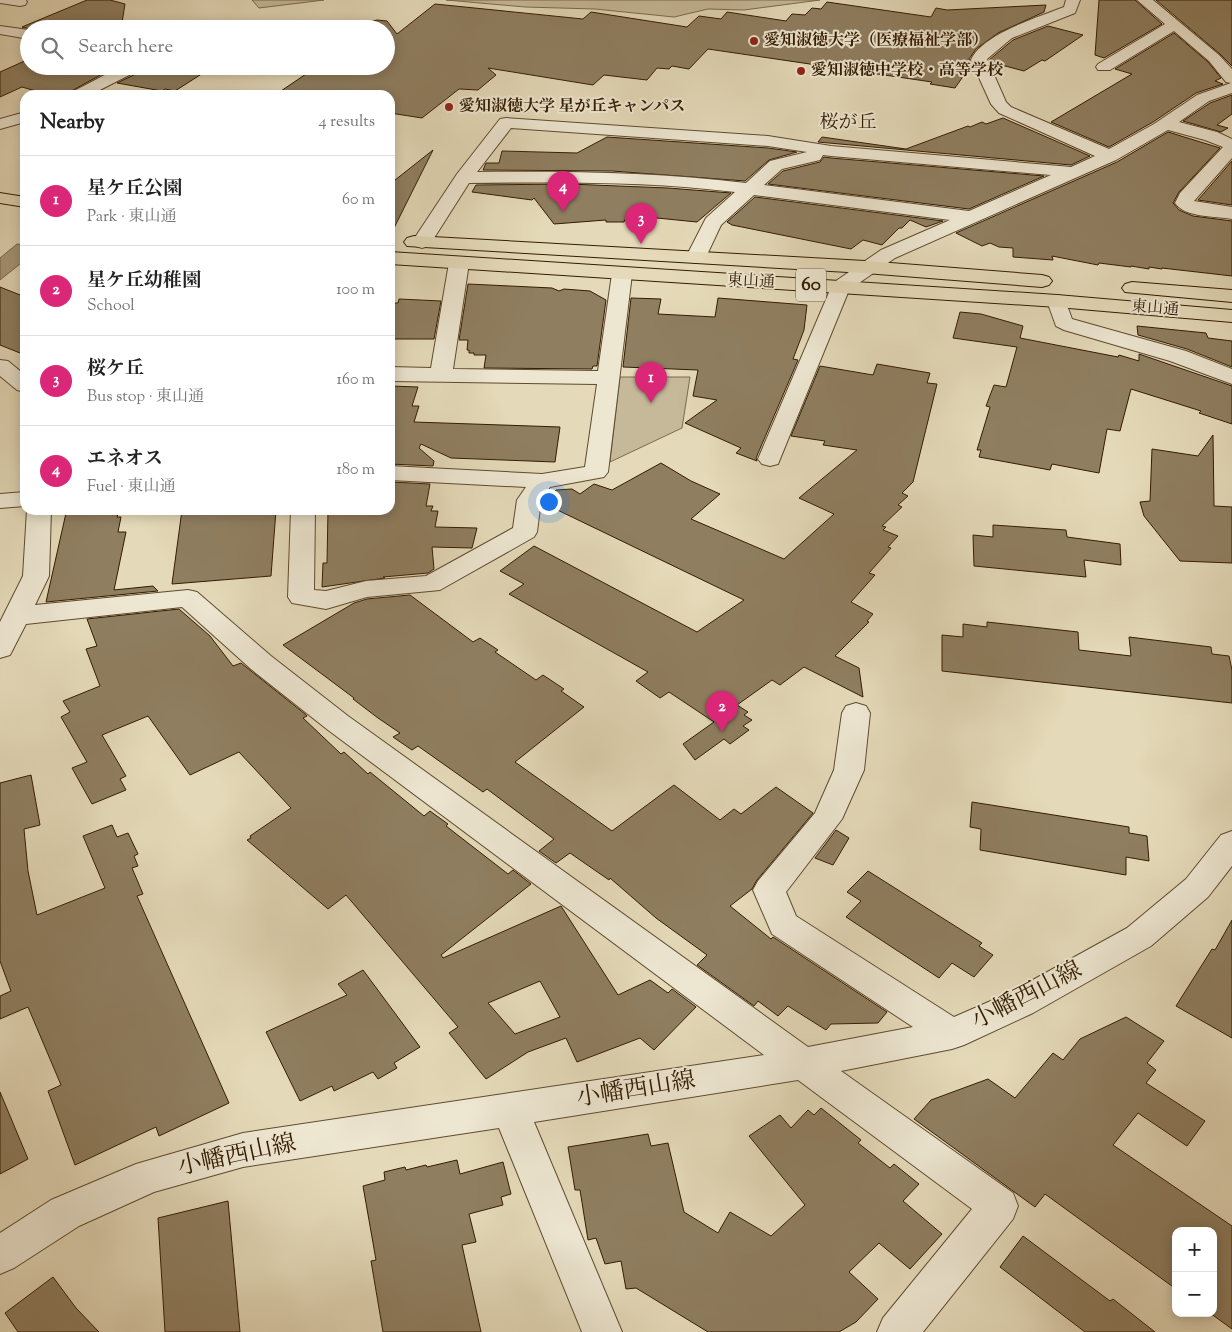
<!DOCTYPE html>
<meta charset="utf-8">
<style>
:root{--surface:#fff;--page:#f2f2f2;--text:#222;--muted:#767676;--line:#e0e0e0;--accent:#db2777}
body{margin:0;font-family:"Sorts Mill Goudy","Noto Serif JP",serif;background:var(--page);color:var(--text)}
.controls{position:absolute;right:15px;bottom:15px;display:grid;overflow:hidden;border-radius:10px;box-shadow:0 2px 12px #0003}
.controls button{width:45px;height:45px;display:grid;place-items:center;padding:0;border:0;border-bottom:1px solid var(--line);background:var(--surface);color:var(--text);font:25px sans-serif}
.you{position:absolute;left:548px;top:501px;width:18px;height:18px;margin:-12px;border:4px solid #fff;border-radius:50%;background:#1a73e8;box-shadow:0 0 0 8px #1a73e833}
.badge{display:grid;place-items:center;width:32px;height:32px;border-radius:50%;background:var(--accent);color:#fff;font-size:16px;font-weight:700}
.pin{position:absolute;translate:-50% -41px;filter:drop-shadow(0 1px 2px #0008)}
.pin::after{content:'';position:absolute;top:26px;width:18px;height:15px;background:inherit;clip-path:polygon(0 0,100% 0,50% 100%)}
.list{margin:0;padding:0;list-style:none}
h2{display:flex;justify-content:space-between;align-items:center;height:65px;margin:0;padding:0 20px;font-size:21px}
h2 small{font-size:16px;font-weight:400;color:var(--muted)}
.list li{display:grid;grid-template-columns:32px 1fr auto;gap:15px;align-items:center;box-sizing:border-box;height:90px;padding:0 20px;border-top:1px solid var(--line)}
.list b{display:block;font-size:19px;white-space:nowrap}
.list p{margin:0;font-size:16px;white-space:nowrap;color:var(--muted)}
.list em{font-size:16px;font-style:normal;color:var(--muted)}
.icon{flex:none;width:28px;height:28px;fill:none;stroke:currentColor;stroke-width:2;stroke-linecap:round;stroke-linejoin:round}
.map{position:relative;flex:none;width:1232px;height:1332px;overflow:hidden}
.search{position:absolute;background:var(--surface);box-shadow:0 2px 12px #0003;left:20px;top:20px;width:375px;height:55px;display:flex;align-items:center;gap:12px;box-sizing:border-box;padding:0 18px;border-radius:28px;color:var(--muted);font-size:19px}
.panel{position:absolute;background:var(--surface);box-shadow:0 2px 12px #0003;left:20px;top:90px;width:375px;height:425px;border-radius:15px}
.map>svg:first-child{display:block}
</style>
<div class="map">
<svg width="1232" height="1332" viewBox="0 0 1232 1332">
<rect width="100%" height="100%" fill="#e4d9b8"/>
<filter id="stains"><feTurbulence type="fractalNoise" baseFrequency=".004" numOctaves="4"/><feColorMatrix values="0 0 0 0 .2 0 0 0 0 .09 0 0 0 0 .02 0 0 0 .5 -.17"/></filter>
<radialGradient id="worn" r=".72"><stop offset=".6" stop-color="#630" stop-opacity="0"/><stop offset="1" stop-color="#630" stop-opacity=".3"/></radialGradient>
<path fill="#c6b999" stroke="#7c6a4d" d="M252,0H324L259,8Z
M446,0H820L744,10L708,9L674,17L595,9L525,7Z
M620,377H690L682,428L610,462Z"/>
<path fill="#a8997a" stroke="#79674a" d="M17,244L25,245V260L0,280V258Z"/>
<path fill="#8f7e60" stroke="#331c01" fill-rule="evenodd" d="M87,0H110L125,4L121,29H30L22,27Z
M1099,0H1135L1162,24L1104,58L1095,55Z
M1156,0H1232V66L1220,54Z
M827,2L931,17L936,8L947,10L1046,5L1044,12L998,33L976,49L969,59L971,65L955,88L930,84L932,82L708,49L689,69L672,66L669,69L657,68L647,80L604,75L593,85L488,68L496,75L478,90L459,89L422,118L390,113V95L365,93L362,95H275L309,72L310,66H386V29H340L351,21L365,23L377,20L387,21L397,34L435,4L583,19L591,12L687,27L699,16L721,19L727,12L786,21L792,14L805,15L812,8L821,9Z
M1048,26L1083,35L1045,61L1042,60L1024,71L990,62L989,60L1013,40Z
M1174,33L1208,62L1221,78L1215,81L1223,84L1196,93L1153,122L1109,147L1051,122L1132,74L1115,69Z
M29,59V66H117L64,95H50L22,87L0,97V72Z
M145,66H214L175,91L165,89L162,91L117,83L142,71Z
M1232,95V114L1217,125L1228,128L1221,132L1183,121L1210,103Z
M1003,118L1090,156L1071,165L818,142L822,137L906,149L968,126L970,127L982,122L986,124Z
M1168,132L1220,148L1179,192L1173,203L1179,210L1193,216L1232,221V276L1162,268V269L1149,267V269L1131,266V267L1099,263L1098,265L1052,256L1053,260L1013,257V248L999,247L990,243L982,246L956,233L1117,162Z
M607,137L768,148L797,152L769,160L745,181L612,171L483,170L486,163H499L502,151L577,153Z
M433,150L390,236V184Z
M824,157L831,158L1044,176L969,209L768,184L783,171L820,162Z
M1232,161V205L1198,200Z
M569,184L668,188L731,193L697,222L627,215L624,222H606V220L554,224L534,198L532,200L472,192L476,185Z
M755,197L943,221L926,227L910,220L902,228H899L882,245L863,240L851,249L732,225L727,222Z
M468,284L552,288L559,291L564,289L590,291L606,300L597,366H593L592,369L484,368L486,355H474V353H469V350H467L468,340H459Z
M0,287L25,297V355L0,345Z
M631,298L661,299L658,314L715,317L718,298L807,305L804,330L793,359L798,360L756,458L757,461L736,453L741,448L685,423L717,400L693,396L698,370L623,367Z
M399,299L441,301L434,339H390V303H398Z
M960,312L981,314L1023,326L1020,338L1118,357L1119,355L1139,361V354L1232,386V424L1199,413L1201,411L1131,389L1120,431L1107,429L1099,473L1052,464L1050,470L979,457L981,450H977L990,407L986,406L994,385L1006,387L1017,347L953,338Z
M1137,326L1206,333L1208,338L1232,341V367L1187,349L1138,335Z
M877,364L930,373L927,383L937,384L913,482L902,493L908,496L898,505L902,507L882,526L886,527L883,530L898,536L888,547L891,548L869,573L875,575L851,602L873,614L867,621L869,622L835,656L859,668L863,697L804,667L780,685L772,680L737,705L748,712L744,715L752,720L743,726L749,730L730,744L724,739L695,760L683,744L714,722L669,692L660,698L636,681L648,672L509,594L524,584L500,571L534,546L697,632L744,600L545,504L556,490L572,489L580,494L594,484L612,490L661,463L691,481L720,494L691,519L784,559L834,514L799,498L857,450L823,445L825,441L791,436L820,366L873,375Z
M390,386L418,387L412,406H419L414,422L560,427L555,462L451,458L421,444L419,448L434,461L433,466L390,464Z
M1213,435L1214,506L1232,507V563L1180,561L1144,516L1140,502L1150,501L1152,449L1198,456Z
M390,482L430,484L426,506H433L431,511H438L435,527L477,528L472,548L432,547L434,569L428,573L383,577L385,578L322,587L323,563H327L328,510H390Z
M90,510H119L117,517H121L118,532H126L114,590L153,586L158,591L46,602L66,513Z
M182,510H276L271,576L172,584Z
M993,525L1066,530L1067,537L1120,544L1121,565L1084,560L1086,577L974,566L973,535L993,537Z
M410,595L473,642L480,638L498,650L495,652L536,680L543,675L564,689L561,691L584,707L515,762L612,831L674,785L720,820L734,809L741,814L776,787L813,813L757,880L752,889L730,906L771,939L773,937L887,1012L878,1023L831,1024L826,1030L788,1006L778,1016L758,1001L754,1006L697,965L707,955L656,918L610,878L609,880L570,853L556,863L539,851L554,839L487,789L483,792L418,746L412,750L393,737L400,733L378,718L353,699L354,698L283,645L354,603L367,599Z
M179,609L210,636L233,666L241,663L305,714L307,716L303,718L341,754L344,752L368,774L370,772L424,816L430,811L448,824L446,826L508,874L513,870L531,884L441,955L443,958L561,906L618,995L650,980L668,993L672,989L696,1007L654,1050L640,1038L577,1062L566,1038L528,1052L486,1079L449,1033L458,1027L346,895L328,909L247,840L251,838L250,836L291,808L239,752L190,775L148,716L102,735L126,776L120,779L126,790L92,804L72,768L87,762L61,717L70,712L63,701L100,686L86,649L97,646L87,619ZM540,981L560,1017L515,1034L488,1003Z
M987,622L1078,632L1079,650L1131,656L1129,637L1211,647L1212,654L1229,656L1232,670V703L942,671V635L963,637V624L987,627Z
M31,775L40,825L24,829L28,871L37,915L105,888L83,836L112,825L117,837L128,833L138,854L134,856L138,866L132,868L143,894L137,896L229,1103L159,1136L156,1127L75,1165L48,1091L61,1085L28,1007L0,1019V996L11,991L0,961V783Z
M972,802L1129,827V833L1147,836L1149,861L1126,857V875L980,850L981,829L970,827Z
M836,830L849,838L833,865L815,858Z
M868,871L982,943L979,946L993,955L974,977L952,963L939,978L846,917L861,901L847,892Z
M1232,920V1038L1176,1006L1212,949L1215,950Z
M363,970L420,1047L394,1063L397,1068L378,1079L373,1072L334,1091L332,1086L300,1101L266,1032L347,995L338,984Z
M1126,1017L1164,1041L1147,1063L1156,1070L1146,1083L1205,1121L1187,1146L1138,1113L1113,1145L1232,1226V1329L1210,1313H1213V1231H1176V1289L1045,1194L1035,1207L914,1119L931,1100L988,1079L1015,1098L1053,1053L1063,1060L1080,1039Z
M0,1092L28,1159L0,1174Z
M821,1108L861,1140L858,1143L890,1168L894,1164L919,1184L903,1201L942,1234L910,1269L879,1243L849,1272L878,1299L856,1322L839,1332H708L636,1288L626,1289L621,1261L605,1264L596,1238L588,1240L580,1190H575L568,1147L648,1134L651,1146L668,1143L684,1212L718,1233L730,1212L771,1236L805,1205L749,1136L780,1115L791,1128L808,1110L814,1115Z
M457,1160L460,1174L503,1162L511,1194L501,1197L503,1205L469,1214L476,1242L462,1245L481,1332H383L371,1261L376,1260L363,1186L385,1180L384,1172L405,1167L406,1170L426,1165L427,1167Z
M228,1201L240,1332H165L158,1218Z
M1023,1236L1110,1301L1113,1299L1155,1332H1085L1000,1267Z
M53,1277L76,1308L99,1332H18L5,1313Z"/>
<g fill="none" stroke-linecap="round" stroke-linejoin="round">
<defs>
<path id="minor" d="M0,0H26L27,2L25,5L20,6L0,3Z
M1066,0H1080L1075,13L1012,38L987,59L1006,102L1011,107L1109,149L1154,124L1197,95L1231,83L1226,82L1209,61L1174,31L1110,70H1098L1096,67L1098,64L1165,24L1137,0H1153L1219,55L1232,69V93L1209,101L1179,122L1217,132L1232,139V158L1194,201L1232,207V219C1216,216 1185,218 1175,203L1180,193L1223,147L1205,140L1168,130L1116,160L895,258L849,290L778,464L770,466L762,464L758,459L833,283L881,250L950,220L754,195L721,225L706,257L703,261L696,263L689,261L686,257L706,218L735,192C646,181 558,182 469,183L429,246L422,248L415,246L412,242L457,174L500,119L506,118L768,136L831,146L1071,167L1095,156L999,113L991,104L971,60C982,34 1039,17 1064,7ZM511,128L768,146L807,152L770,161L746,183C656,172 567,171 477,172ZM823,155L831,156L1051,175L969,211L764,185L782,169L820,160Z
M0,26L29,30V39L0,34Z
M122,66H143L141,69L90,95H70L72,92Z
M25,112V122L0,129V119Z
M459,257L466,259L469,263L453,369L598,371L612,274L615,270L622,268L629,270L632,274L608,472L604,477L550,487L541,500L537,532L534,537L440,590L367,597L326,609L292,603L288,597L291,510H315L314,590L326,591L366,581L426,576L513,528L517,500L526,487L390,480V466L542,474L585,467L597,384L390,381V367L431,368L449,263L452,259Z
M1057,295L1064,297L1072,319L1186,351L1232,369V384L1170,361L1064,330L1056,326L1047,301L1050,297Z
M0,360L8,361L25,375V392L17,390L0,376Z
M25,492V506L0,508V494Z
M27,510H51L49,576L35,605L188,590L197,592L271,656L348,716L808,1047L913,1027L772,934L753,890L758,881L815,813L834,770L842,713L846,706L856,703L866,706L870,713L864,770L842,819L786,892L796,916L954,1017L1009,993L1127,928L1186,879L1221,835L1232,831V866L1208,897L1151,946L1033,1013L964,1045L952,1049L841,1071L1013,1193L1018,1206L1013,1219L923,1332H877L883,1318L972,1209L798,1080L534,1122L622,1332H582L499,1128L243,1167L154,1192L79,1226L14,1268L0,1274V1233L51,1200L136,1164L243,1133L764,1055L328,730L251,669L182,607L26,624L10,655L0,658V622L23,576Z"/>
<path id="major" d="M0,193L25,197V207L0,203Z
M414,236L865,261L1042,275L1049,277L1052,281L1049,285L1042,287L865,273L407,246L404,242L407,238Z
M390,252L1057,295L1232,310V322L1057,307L390,264Z
M1132,282L1232,290V302L1125,292L1122,288L1125,284Z"/>
</defs>
<use href="#minor" stroke="#5f4b2f" stroke-width="2"/>
<use href="#major" stroke="#331c01" stroke-width="2"/>
<use href="#minor" fill="#ede6d1" fill-rule="evenodd"/>
<use href="#major" fill="#e4d9b8" fill-rule="evenodd"/>
</g>
<g fill="#8f2418" stroke="#ede6d1" stroke-width="2">
<circle cx="754" cy="41" r="5"/>
<circle cx="801" cy="71" r="5"/>
<circle cx="449" cy="107" r="5"/>
</g>
<g text-anchor="middle" dominant-baseline="central" stroke-width="4" stroke-linejoin="round" paint-order="stroke">
<g font-size="16" font-weight="bold" fill="#331c01" stroke="#ede6d1" text-anchor="start">
<text x="764" y="41">愛知淑徳大学（医療福祉学部）</text>
<text x="811" y="71">愛知淑徳中学校・高等学校</text>
<text x="459" y="107">愛知淑徳大学 星が丘キャンパス</text>
</g>
<g font-size="16" fill="#331c01" stroke="#ede6d1">
<text transform="translate(751 282) rotate(3)">東山通</text>
<text transform="translate(1155 309) rotate(5)">東山通</text>
</g>
<g font-size="19" fill="#331c01" stroke="#ede6d1">
<text x="848" y="123">桜が丘</text>
</g>
<rect fill="#ede6d1" stroke="#6b593f" stroke-width="1" x="796" y="268.5" width="30" height="33" rx="4"/>
<g font-size="19" font-weight="bold" fill="#331c01">
<text x="811" y="285">60</text>
</g>
<g font-size="24" fill="#331c01" stroke="#ede6d1">
<text transform="translate(1027 996) rotate(-27)">小幡西山線</text>
<text transform="translate(636 1090) rotate(-9)">小幡西山線</text>
<text transform="translate(237 1156) rotate(-12)">小幡西山線</text>
</g>
</g>
<rect width="100%" height="100%" filter="url(#stains)"/>
<rect width="100%" height="100%" fill="url(#worn)"/>
</svg>
<div class="controls">
<button>+</button>
<button>−</button>
</div>
<div class="you"></div>
<div class="pin badge" style="left:651px;top:403px">1</div>
<div class="pin badge" style="left:722px;top:732px">2</div>
<div class="pin badge" style="left:641px;top:244px">3</div>
<div class="pin badge" style="left:563px;top:212px">4</div>
<div class="search"><svg class="icon" aria-label="search" viewBox="0 0 24 24"><circle cx="10" cy="10" r="6"/><path d="M15 15l6 6"/></svg>Search here</div>
<section class="panel">
<h2>Nearby<small>4 results</small></h2>
<ul class="list">
<li><span class="badge">1</span><div><b>星ケ丘公園</b><p>Park · 東山通</p></div><em>60 m</em></li>
<li><span class="badge">2</span><div><b>星ケ丘幼稚園</b><p>School</p></div><em>100 m</em></li>
<li><span class="badge">3</span><div><b>桜ケ丘</b><p>Bus stop · 東山通</p></div><em>160 m</em></li>
<li><span class="badge">4</span><div><b>エネオス</b><p>Fuel · 東山通</p></div><em>180 m</em></li>
</ul>
</section>
</div>
